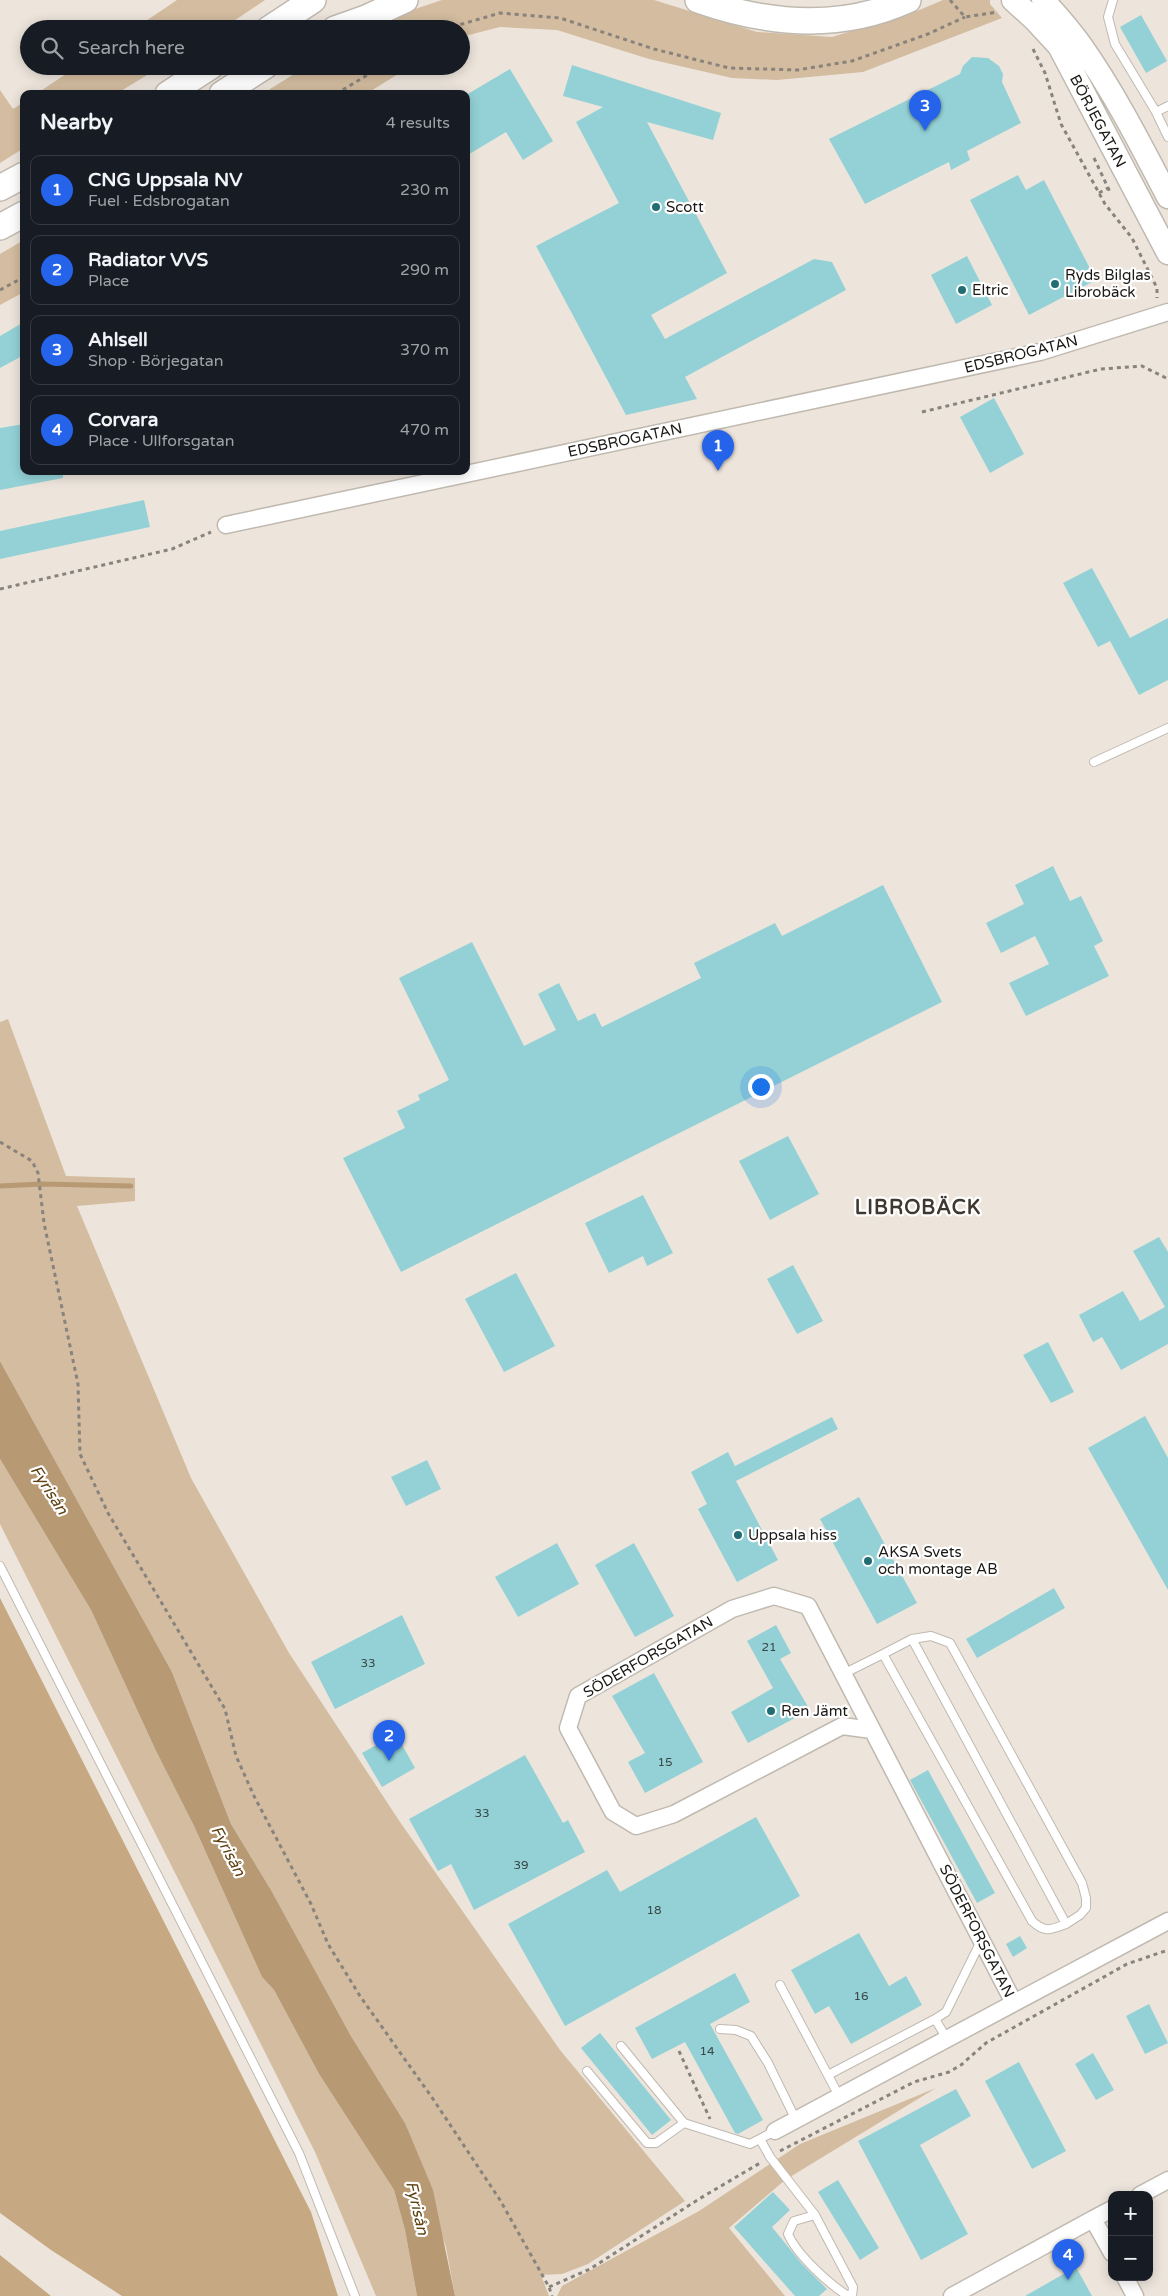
<!DOCTYPE html>
<meta charset="utf-8">
<style>
:root{--surface:#171b24;--page:#242831;--text:#f1f3f6;--muted:#9ea1a6;--line:#363941;--accent:#2563eb}
body{margin:0;font-family:"Varela Round",sans-serif;background:var(--page);color:var(--text)}
.controls{position:absolute;right:15px;bottom:15px;display:grid;overflow:hidden;border-radius:10px;box-shadow:0 2px 12px #0003}
.controls button{width:45px;height:45px;display:grid;place-items:center;padding:0;border:0;border-bottom:1px solid var(--line);background:var(--surface);color:var(--text);font:25px sans-serif}
.you{position:absolute;left:760px;top:1086px;width:18px;height:18px;margin:-12px;border:4px solid #fff;border-radius:50%;background:#1a73e8;box-shadow:0 0 0 8px #1a73e833}
.badge{display:grid;place-items:center;width:32px;height:32px;border-radius:50%;background:var(--accent);color:#fff;font-size:16px;font-weight:700}
.pin{position:absolute;translate:-50% -41px;filter:drop-shadow(0 1px 2px #0008)}
.pin::after{content:'';position:absolute;top:26px;width:18px;height:15px;background:inherit;clip-path:polygon(0 0,100% 0,50% 100%)}
.list{margin:0;padding:0;list-style:none}
h2{display:flex;justify-content:space-between;align-items:center;height:65px;margin:0;padding:0 20px;font-size:21px}
h2 small{font-size:16px;font-weight:400;color:var(--muted)}
.list li{display:grid;grid-template-columns:32px 1fr auto;gap:15px;align-items:center;box-sizing:border-box;height:70px;margin:0 10px 10px;padding:0 10px;border:1px solid var(--line);border-radius:10px}
.list b{display:block;font-size:19px;white-space:nowrap}
.list p{margin:0;font-size:16px;white-space:nowrap;color:var(--muted)}
.list em{font-size:16px;font-style:normal;color:var(--muted)}
.icon{flex:none;width:28px;height:28px;fill:none;stroke:currentColor;stroke-width:2;stroke-linecap:round;stroke-linejoin:round}
.map{position:relative;flex:none;width:1168px;height:2296px;overflow:hidden}
.search{position:absolute;background:var(--surface);box-shadow:0 2px 12px #0003;left:20px;top:20px;width:450px;height:55px;display:flex;align-items:center;gap:12px;box-sizing:border-box;padding:0 18px;border-radius:28px;color:var(--muted);font-size:19px}
.panel{position:absolute;background:var(--surface);box-shadow:0 2px 12px #0003;left:20px;top:90px;width:450px;height:385px;border-radius:10px}
.map>svg:first-child{display:block}
</style>
<div class="map">
<svg width="1168" height="2296" viewBox="0 0 1168 2296">
<rect width="100%" height="100%" fill="#ede5dc"/>
<path fill="#d3bc9f" d="M177,0H265L222,29H134Z
M442,0H654L757,32L832,37L917,11L943,0H990V4L1002,18L863,72L777,80L732,78L649,59L557,30L500,27L461,37V29H375L406,12Z
M78,66H162L116,94H36Z
M307,66H411L366,94H262Z
M0,90L13,109L24,102V148L0,163Z
M24,240V292L0,305V254Z
M8,1019L66,1176L135,1178V1201L77,1206L191,1478L289,1653L400,1822L560,2050L685,2201L588,2264L562,2274L541,2275L549,2296H455L446,2247L405,2123L351,2036L271,1890L231,1824L172,1672L0,1361V1022Z
M0,1459L91,1610L156,1751L194,1826L262,1977L274,1990L319,2074L394,2190L405,2230L417,2296H376L315,2152L0,1524Z
M936,2088L785,2180L729,2228L785,2296H557L562,2286L699,2211L800,2144Z"/>
<path fill="#c6a982" d="M0,1598L311,2212L338,2296H122L51,2250L0,2213Z
M0,2255L51,2296H0Z"/>
<path fill="#b79a74" d="M0,1361L172,1672L231,1824L271,1890L351,2036L405,2123L433,2190L455,2296H417L405,2230L394,2190L319,2074L274,1990L262,1977L194,1826L156,1751L91,1610L0,1459Z"/>
<g fill="none" stroke-linecap="round" stroke-linejoin="round">
<path stroke="#b79a74" stroke-width="5" d="M0,1186L42,1184L131,1186"/>
</g>
<path fill="#93d1d6" d="M1141,15L1167,61L1146,73L1120,27Z
M972,57L988,58L999,66L1003,74L1002,82L1021,123L967,151L970,160L951,170L949,162L865,204L829,139L960,74L963,66Z
M572,65L721,113L713,140L647,122L727,273L651,315L665,339L814,259L832,262L846,290L685,377L697,399L626,415L536,246L619,203L576,122L603,107L563,96Z
M510,69L553,141L523,160L506,132L466,156V95Z
M1018,175L1026,190L1044,180L1096,280L1029,315L970,200Z
M967,256L992,305L956,324L931,275Z
M24,322V355L0,368V336Z
M994,398L1024,454L990,473L960,417Z
M24,424V471H63V478L0,490V428Z
M144,500L150,527L0,559V531Z
M1092,568L1130,638L1168,618V680L1139,695L1110,641L1098,647L1063,583Z
M1053,866L1070,901L1081,896L1103,941L1094,946L1109,976L1026,1016L1009,983L1049,964L1035,936L1001,953L986,923L1024,904L1015,885Z
M883,885L942,1002L401,1272L343,1158L405,1128L397,1111L420,1100L418,1095L449,1080L399,978L472,942L524,1046L556,1030L538,994L559,983L578,1021L595,1013L602,1027L701,978L694,963L775,923L782,936Z
M788,1136L819,1194L770,1220L739,1161Z
M643,1195L673,1253L647,1266L643,1256L609,1273L585,1223Z
M1159,1237L1168,1252V1344L1121,1370L1102,1337L1093,1342L1079,1315L1123,1291L1140,1321L1165,1307L1133,1251Z
M793,1265L823,1321L797,1334L767,1279Z
M516,1273L555,1346L504,1372L465,1299Z
M1048,1342L1074,1392L1051,1403L1023,1355Z
M1145,1416L1168,1458V1590L1088,1448Z
M832,1417L838,1429L736,1481L778,1560L737,1582L698,1509L707,1504L691,1472L728,1452L735,1466Z
M427,1460L441,1489L406,1506L391,1477Z
M859,1497L917,1603L877,1624L820,1519Z
M557,1543L579,1584L518,1617L495,1577Z
M634,1543L674,1616L635,1637L595,1565Z
M1054,1588L1065,1608L977,1658L966,1639Z
M402,1615L425,1664L335,1709L311,1662Z
M776,1625L791,1653L780,1659L810,1710L748,1743L731,1712L773,1688L747,1641Z
M654,1673L703,1762L645,1793L628,1762L645,1753L612,1696Z
M396,1734L415,1768L382,1787L362,1753Z
M525,1755L563,1823L568,1820L585,1852L474,1910L451,1864L438,1871L409,1819Z
M928,1770L995,1893L977,1903L910,1780Z
M756,1817L800,1896L565,2026L508,1924L607,1870L620,1892Z
M859,1933L889,1986L906,1976L922,2005L851,2044L829,2006L815,2014L791,1970Z
M1020,1936L1027,1948L1013,1957L1006,1944Z
M735,1973L750,2002L710,2024L763,2120L738,2134L735,2133L685,2042L652,2059L635,2028Z
M1149,2004L1168,2043L1145,2054L1126,2016Z
M600,2033L671,2120L652,2135L581,2048Z
M1093,2053L1114,2090L1096,2100L1075,2064Z
M1019,2062L1066,2151L1032,2169L985,2081Z
M956,2089L971,2116L920,2145L968,2234L921,2260L858,2141Z
M838,2180L879,2248L860,2260L818,2192Z
M773,2192L790,2210L772,2227L802,2264L827,2289L819,2296H795L734,2227Z
M1076,2267L1092,2296H1025Z"/>
<g fill="none" stroke-linecap="round" stroke-linejoin="round">
<defs>
<path id="lane" d="M1113,0L1108,17L1115,44L1156,112
M1168,106L1156,112L1168,137
M1094,762L1168,728
M0,1566L299,2153L355,2296
M912,1639L931,1636L950,1643L1082,1883L1086,1898V1908L1080,1915L1066,1924
M843,1674L883,1654L1032,1921C1045,1933 1050,1930 1066,1924L912,1639L883,1654
M780,1985L839,2096
M720,2029L736,2030L751,2036L768,2063L796,2120
M947,2039L935,2019L946,2012L981,1941
M621,2046L684,2123L750,2144L775,2131
M587,2071L647,2143H656L684,2123
M828,2075L935,2019
M760,2139L770,2157L815,2215
M848,2296C829,2284 797,2255 788,2234L794,2221L815,2215L853,2287L852,2296"/>
<path id="street" d="M226,525L1040,352L1168,312
M872,1730L842,1726L674,1814L636,1826L613,1812L568,1728L578,1696L732,1609L774,1596L808,1606L1014,2003L1168,1921
M775,2131L1014,2003
M1140,2195L1168,2180
M1112,2209L1093,2219L1112,2253
M1125,2277L1135,2296
M952,2296L1093,2219"/>
<path id="secondary" d="M1013,0L1035,20L1059,46L1168,253
M1043,0C1056,14 1069,29 1080,44C1114,92 1141,145 1168,197"/>
<path id="primary" d="M698,0C766,24 840,31 908,0
M269,29L313,0
M335,29L366,18L405,0
M168,94L211,66
M222,94L265,66
M0,188L24,175
M0,227L24,214"/>
</defs>
<use href="#lane" stroke="#c0b9b0" stroke-width="10"/>
<use href="#street" stroke="#c0b9b0" stroke-width="19"/>
<use href="#secondary" stroke="#c0b9b0" stroke-width="25"/>
<use href="#primary" stroke="#c0b9b0" stroke-width="28"/>
<path stroke="#88837c" stroke-width="3" stroke-dasharray="4 4" stroke-linecap="butt" d="M950,0L965,17L998,12
M445,29L500,13L560,18L654,49L729,68L797,70L852,61L928,34L965,17
M1033,49L1045,73L1061,124L1105,204L1132,238L1157,288V298
M336,94L382,66
M1094,158L1110,192
M1099,193L1108,188
M0,290L24,277
M922,412L1101,369L1142,366L1168,379
M0,589L172,549L211,532
M0,1142L32,1161L38,1173L44,1223L78,1384L80,1454L108,1513L225,1709L236,1756L254,1796L311,1904L328,1944L360,1996L433,2099L500,2200L549,2287L552,2296
M679,2051L710,2119
M780,2151L914,2082L949,2072L961,2065L986,2043L1127,1964L1168,1950
M549,2287L590,2269L699,2199L760,2163"/>
<use href="#lane" stroke="#fff" stroke-width="8"/>
<use href="#street" stroke="#fff" stroke-width="16"/>
<use href="#secondary" stroke="#fff" stroke-width="22"/>
<use href="#primary" stroke="#fff" stroke-width="25"/>
</g>
<g fill="#226d73" stroke="#fff" stroke-width="2">
<circle cx="656" cy="207" r="5"/>
<circle cx="1055" cy="284" r="5"/>
<circle cx="962" cy="290" r="5"/>
<circle cx="738" cy="1535" r="5"/>
<circle cx="868" cy="1561" r="5"/>
<circle cx="771" cy="1711" r="5"/>
</g>
<g text-anchor="middle" dominant-baseline="central" stroke-width="4.5" stroke-linejoin="round" paint-order="stroke">
<g font-size="12" fill="#394745">
<text x="769" y="1647">21</text>
<text x="368" y="1663">33</text>
<text x="665" y="1762">15</text>
<text x="482" y="1813">33</text>
<text x="521" y="1865">39</text>
<text x="654" y="1910">18</text>
<text x="861" y="1996">16</text>
<text x="707" y="2051">14</text>
</g>
<g font-size="15" fill="#1b1915" stroke="#fff">
<text transform="translate(1098 121) rotate(62)">BÖRJEGATAN</text>
<text transform="translate(1021 354) rotate(-14)">EDSBROGATAN</text>
<text transform="translate(625 440) rotate(-12)">EDSBROGATAN</text>
<text transform="translate(648 1657) rotate(-30)">SÖDERFORSGATAN</text>
<text transform="translate(977 1931) rotate(63)">SÖDERFORSGATAN</text>
</g>
<g font-size="15" fill="#1b1915" stroke="#fff" text-anchor="start">
<text x="666" y="207">Scott</text>
<text x="1065" y="275">Ryds Bilglas<tspan x="1065" dy="17">Librobäck</tspan></text>
<text x="972" y="290">Eltric</text>
<text x="748" y="1535">Uppsala hiss</text>
<text x="878" y="1552">AKSA Svets<tspan x="878" dy="17">och montage AB</tspan></text>
<text x="781" y="1711">Ren Jämt</text>
</g>
<g font-size="16" font-style="italic" fill="#5f4112" stroke="#fff">
<text transform="translate(49 1490) rotate(57)">Fyrisån</text>
<text transform="translate(228 1851) rotate(62)">Fyrisån</text>
<text transform="translate(417 2208) rotate(77)">Fyrisån</text>
</g>
<g font-size="20" font-weight="bold" letter-spacing="1" fill="#3e3831" stroke="#fff">
<text x="918" y="1208">LIBROBÄCK</text>
</g>
</g>
</svg>
<div class="controls">
<button>+</button>
<button>−</button>
</div>
<div class="you"></div>
<div class="pin badge" style="left:718px;top:471px">1</div>
<div class="pin badge" style="left:389px;top:1761px">2</div>
<div class="pin badge" style="left:925px;top:131px">3</div>
<div class="pin badge" style="left:1068px;top:2280px">4</div>
<div class="search"><svg class="icon" aria-label="search" viewBox="0 0 24 24"><circle cx="10" cy="10" r="6"/><path d="M15 15l6 6"/></svg>Search here</div>
<section class="panel">
<h2>Nearby<small>4 results</small></h2>
<ul class="list">
<li><span class="badge">1</span><div><b>CNG Uppsala NV</b><p>Fuel · Edsbrogatan</p></div><em>230 m</em></li>
<li><span class="badge">2</span><div><b>Radiator VVS</b><p>Place</p></div><em>290 m</em></li>
<li><span class="badge">3</span><div><b>Ahlsell</b><p>Shop · Börjegatan</p></div><em>370 m</em></li>
<li><span class="badge">4</span><div><b>Corvara</b><p>Place · Ullforsgatan</p></div><em>470 m</em></li>
</ul>
</section>
</div>
